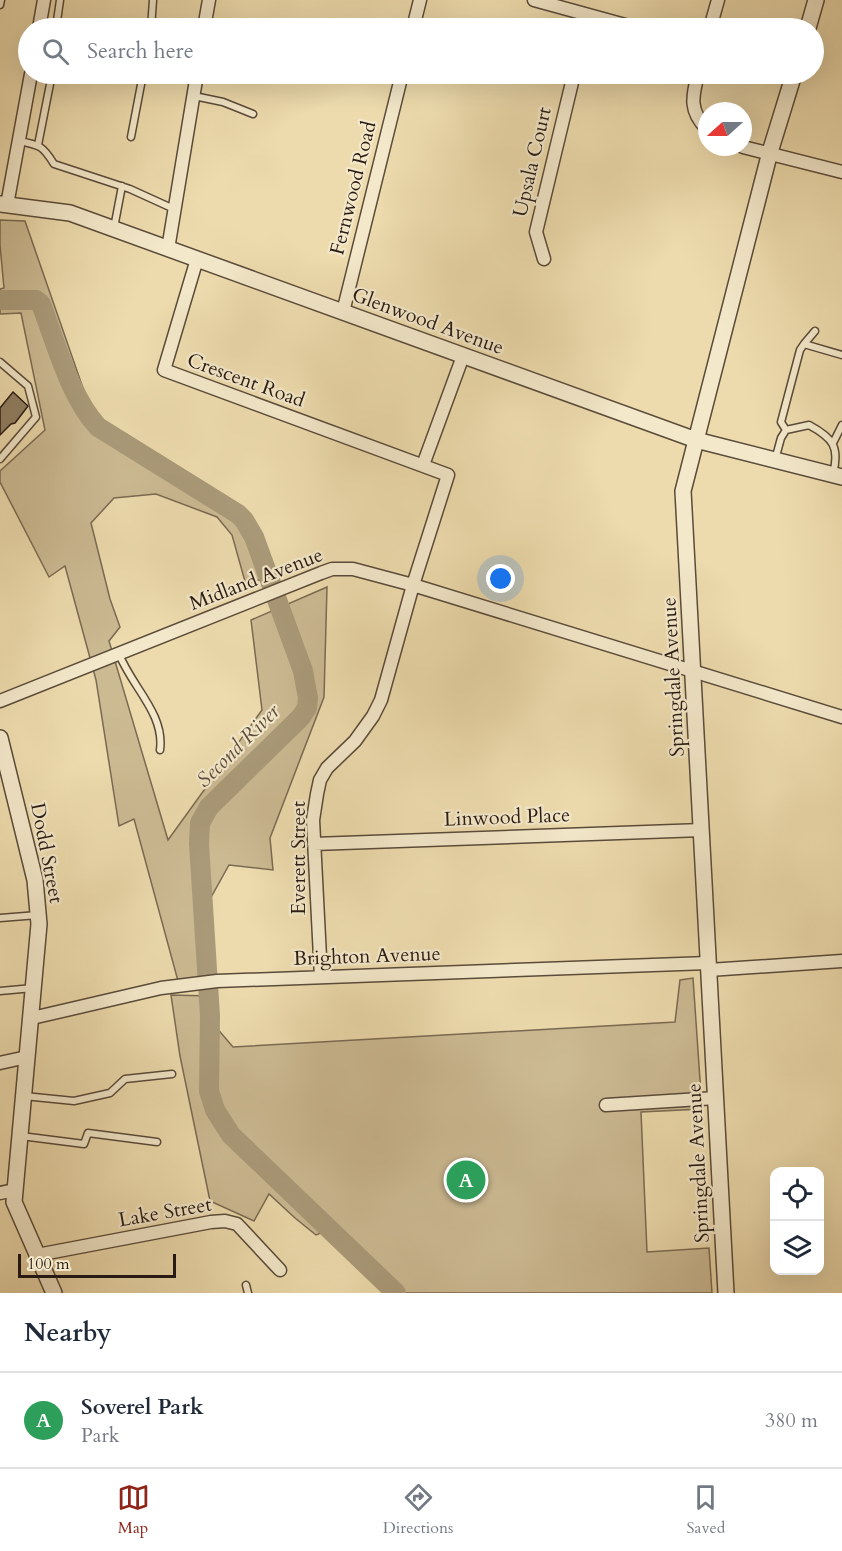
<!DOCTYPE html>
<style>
:root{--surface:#fff;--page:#f6f6f7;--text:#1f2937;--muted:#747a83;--line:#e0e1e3;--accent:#8f2418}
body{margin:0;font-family:Cardo,serif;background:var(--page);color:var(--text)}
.controls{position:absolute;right:18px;bottom:18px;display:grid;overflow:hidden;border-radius:12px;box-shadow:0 6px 24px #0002}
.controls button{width:54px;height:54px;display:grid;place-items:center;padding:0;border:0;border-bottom:2px solid var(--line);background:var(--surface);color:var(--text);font:30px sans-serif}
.compass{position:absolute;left:698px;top:102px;width:54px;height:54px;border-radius:50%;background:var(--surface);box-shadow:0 6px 24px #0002;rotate:249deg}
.scale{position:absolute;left:18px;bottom:15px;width:158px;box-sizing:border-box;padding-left:6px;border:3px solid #291b13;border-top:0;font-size:16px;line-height:21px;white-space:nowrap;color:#291b13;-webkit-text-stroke:4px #f3e8ca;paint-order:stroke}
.you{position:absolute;left:501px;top:579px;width:21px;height:21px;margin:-15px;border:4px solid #fff;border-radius:50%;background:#1a73e8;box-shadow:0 0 0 9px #1a73e833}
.badge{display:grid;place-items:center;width:39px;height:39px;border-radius:50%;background:var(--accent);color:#fff;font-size:20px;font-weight:700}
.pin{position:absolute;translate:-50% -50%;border:3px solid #fff;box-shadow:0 2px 6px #0006}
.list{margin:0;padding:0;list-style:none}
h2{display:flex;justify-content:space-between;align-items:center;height:78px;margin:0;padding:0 24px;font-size:26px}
h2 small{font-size:20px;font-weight:400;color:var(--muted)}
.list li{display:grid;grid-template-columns:39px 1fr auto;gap:18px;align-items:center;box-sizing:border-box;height:96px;padding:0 24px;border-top:2px solid var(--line)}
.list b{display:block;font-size:22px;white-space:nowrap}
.list p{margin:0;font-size:20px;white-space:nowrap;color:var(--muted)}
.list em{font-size:20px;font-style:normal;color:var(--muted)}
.icon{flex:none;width:33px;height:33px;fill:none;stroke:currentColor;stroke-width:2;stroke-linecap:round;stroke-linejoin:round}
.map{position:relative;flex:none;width:842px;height:1293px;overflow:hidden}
.search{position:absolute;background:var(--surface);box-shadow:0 6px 24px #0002;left:18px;right:18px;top:18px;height:66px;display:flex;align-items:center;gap:15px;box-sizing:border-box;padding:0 21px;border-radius:33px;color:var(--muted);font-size:22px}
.sheet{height:174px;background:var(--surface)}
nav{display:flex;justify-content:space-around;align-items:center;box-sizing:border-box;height:84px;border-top:2px solid var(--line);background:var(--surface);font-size:16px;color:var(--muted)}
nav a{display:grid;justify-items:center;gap:3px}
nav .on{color:var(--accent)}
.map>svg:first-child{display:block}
</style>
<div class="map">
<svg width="842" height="1293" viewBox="0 0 842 1293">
<rect width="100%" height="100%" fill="#eddbad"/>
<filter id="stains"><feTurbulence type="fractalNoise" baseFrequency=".00333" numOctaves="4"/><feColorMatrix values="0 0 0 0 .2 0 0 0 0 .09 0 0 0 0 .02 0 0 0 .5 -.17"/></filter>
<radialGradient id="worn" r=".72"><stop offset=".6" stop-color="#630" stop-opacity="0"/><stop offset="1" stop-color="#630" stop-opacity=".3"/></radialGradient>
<path fill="#ccba93" stroke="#7a6a53" stroke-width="1.5" d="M0,220L25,221L92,414L242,514L266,577L246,585L232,535L217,517L156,494L114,498L91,523L110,599L120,627L109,641L168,840L262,710L251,620L327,587L324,697L270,838L273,870L229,865L209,901L214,978L178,981L134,819L119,826L96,680L65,566L49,577L0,482V471L45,430L21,313L0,314V289L4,288L0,245Z
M693,978L702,1109L641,1112L647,1252L709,1248L712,1293H404L336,1227L316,1235L295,1218L269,1194L254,1221L210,1201L180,1056L171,995L211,996L215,1026L233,1047L675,1022L680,980Z"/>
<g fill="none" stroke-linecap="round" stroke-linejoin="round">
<path stroke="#aa9a79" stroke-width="20" d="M0,300H36L41,304C56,343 70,397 98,427L238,514L244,520L254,537L303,671L308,698L307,708L301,717L209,807L200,823L199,844L210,1016L209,1091L215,1110L231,1135L396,1293"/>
</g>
<path fill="#8f7f63" stroke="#291b13" stroke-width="1.5" d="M13,392L28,406L15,423L11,424L0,435V408Z"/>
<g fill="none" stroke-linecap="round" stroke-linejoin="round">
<defs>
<path id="service" d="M153,0L151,28H154
M0,5L1,0
M56,28L60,0
M194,96L223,102L253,114
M131,137L143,74
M19,141C40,145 43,146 54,164L130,189L174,209
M38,145L52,74
M114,228L122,186
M804,344L815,331
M0,362L28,386L36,417L0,459
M786,430L781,422L800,350L804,344L842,355
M833,443L842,425
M775,460L781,438L786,430L809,425C833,438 840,447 833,474
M119,654C132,687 165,714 160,750
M0,918L38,915
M0,991L33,988
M24,1096L74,1101L110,1093L125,1079L172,1074
M21,1136L84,1144L88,1133L157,1142
M246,1285L248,1293"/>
<path id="minor" d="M534,0L636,28
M39,28L44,0
M204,28L209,0
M413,28L420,0
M710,28L718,0
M698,74C692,97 689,111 707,129
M743,147L842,172
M7,205L31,74
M168,249L197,74
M197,259L164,370L448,475L413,585L381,700L373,716L355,741L327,768L320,780L317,794L313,820L321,977
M544,259L536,232L574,74
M343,312L402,74
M423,465L463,356
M0,701L321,573L332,569H353L413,585L842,717
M314,844L702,830
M709,970L842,961
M32,1018L161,988L217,981L708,963
M0,1063L27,1057
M606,1105L716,1098
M0,1193L15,1190
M37,1255L211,1222L225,1221L237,1224L280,1270"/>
<path id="tertiary" d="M808,28L816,0
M0,204L70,213L696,440L842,477
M0,738L35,880L39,924L14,1202L54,1293
M726,1293L683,491L770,152L794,74"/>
</defs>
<use href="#service" stroke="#5a4b3a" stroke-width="9"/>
<use href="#minor" stroke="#5a4b3a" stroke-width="15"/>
<use href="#tertiary" stroke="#5a4b3a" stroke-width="18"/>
<use href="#service" stroke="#f3e8ca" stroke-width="6"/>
<use href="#minor" stroke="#f3e8ca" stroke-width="12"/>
<use href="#tertiary" stroke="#f3e8ca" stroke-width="15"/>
</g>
<g text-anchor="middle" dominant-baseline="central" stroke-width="4.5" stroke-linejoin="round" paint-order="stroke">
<g font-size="20" fill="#291b13" stroke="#f3e8ca">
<text transform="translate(532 162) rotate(-77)">Upsala Court</text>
<text transform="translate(353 188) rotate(-76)">Fernwood Road</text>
<text transform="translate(428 321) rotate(20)">Glenwood Avenue</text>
<text transform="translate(246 380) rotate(20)">Crescent Road</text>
<text transform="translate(256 579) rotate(-21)">Midland Avenue</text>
<text transform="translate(673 677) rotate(-93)">Springdale Avenue</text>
<text transform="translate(507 817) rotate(-2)">Linwood Place</text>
<text transform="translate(47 853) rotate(79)">Dodd Street</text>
<text transform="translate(298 858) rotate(-90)">Everett Street</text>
<text transform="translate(367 956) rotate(-2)">Brighton Avenue</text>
<text transform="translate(698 1163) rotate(-93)">Springdale Avenue</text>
<text transform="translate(165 1212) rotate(-10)">Lake Street</text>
</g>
<g font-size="21" font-style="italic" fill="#5d4e3c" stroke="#f3e8ca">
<text transform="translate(238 746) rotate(-45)">Second River</text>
</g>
</g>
<rect width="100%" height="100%" filter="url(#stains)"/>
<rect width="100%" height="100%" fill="url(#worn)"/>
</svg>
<div class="controls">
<button><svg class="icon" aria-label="locate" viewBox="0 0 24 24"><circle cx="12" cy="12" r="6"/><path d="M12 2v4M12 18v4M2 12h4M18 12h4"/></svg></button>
<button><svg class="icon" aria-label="layers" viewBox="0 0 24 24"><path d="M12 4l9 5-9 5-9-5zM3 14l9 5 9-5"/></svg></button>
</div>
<svg class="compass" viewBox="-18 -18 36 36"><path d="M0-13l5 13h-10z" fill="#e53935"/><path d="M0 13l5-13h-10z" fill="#747a83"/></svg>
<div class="scale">100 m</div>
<div class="you"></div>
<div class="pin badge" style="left:466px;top:1180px;background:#2e9e5b">A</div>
<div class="search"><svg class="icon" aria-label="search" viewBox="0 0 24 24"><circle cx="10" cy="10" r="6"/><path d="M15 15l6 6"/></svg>Search here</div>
</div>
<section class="sheet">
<h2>Nearby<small></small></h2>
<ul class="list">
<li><span class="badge" style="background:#2e9e5b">A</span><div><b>Soverel Park</b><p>Park</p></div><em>380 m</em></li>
</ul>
</section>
<nav>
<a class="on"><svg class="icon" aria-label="map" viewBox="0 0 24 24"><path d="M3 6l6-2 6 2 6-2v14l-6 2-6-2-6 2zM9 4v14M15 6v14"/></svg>Map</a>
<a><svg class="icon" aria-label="directions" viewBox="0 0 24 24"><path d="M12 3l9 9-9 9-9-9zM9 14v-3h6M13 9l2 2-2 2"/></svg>Directions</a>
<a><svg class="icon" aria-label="saved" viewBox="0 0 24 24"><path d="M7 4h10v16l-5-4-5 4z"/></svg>Saved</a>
</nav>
